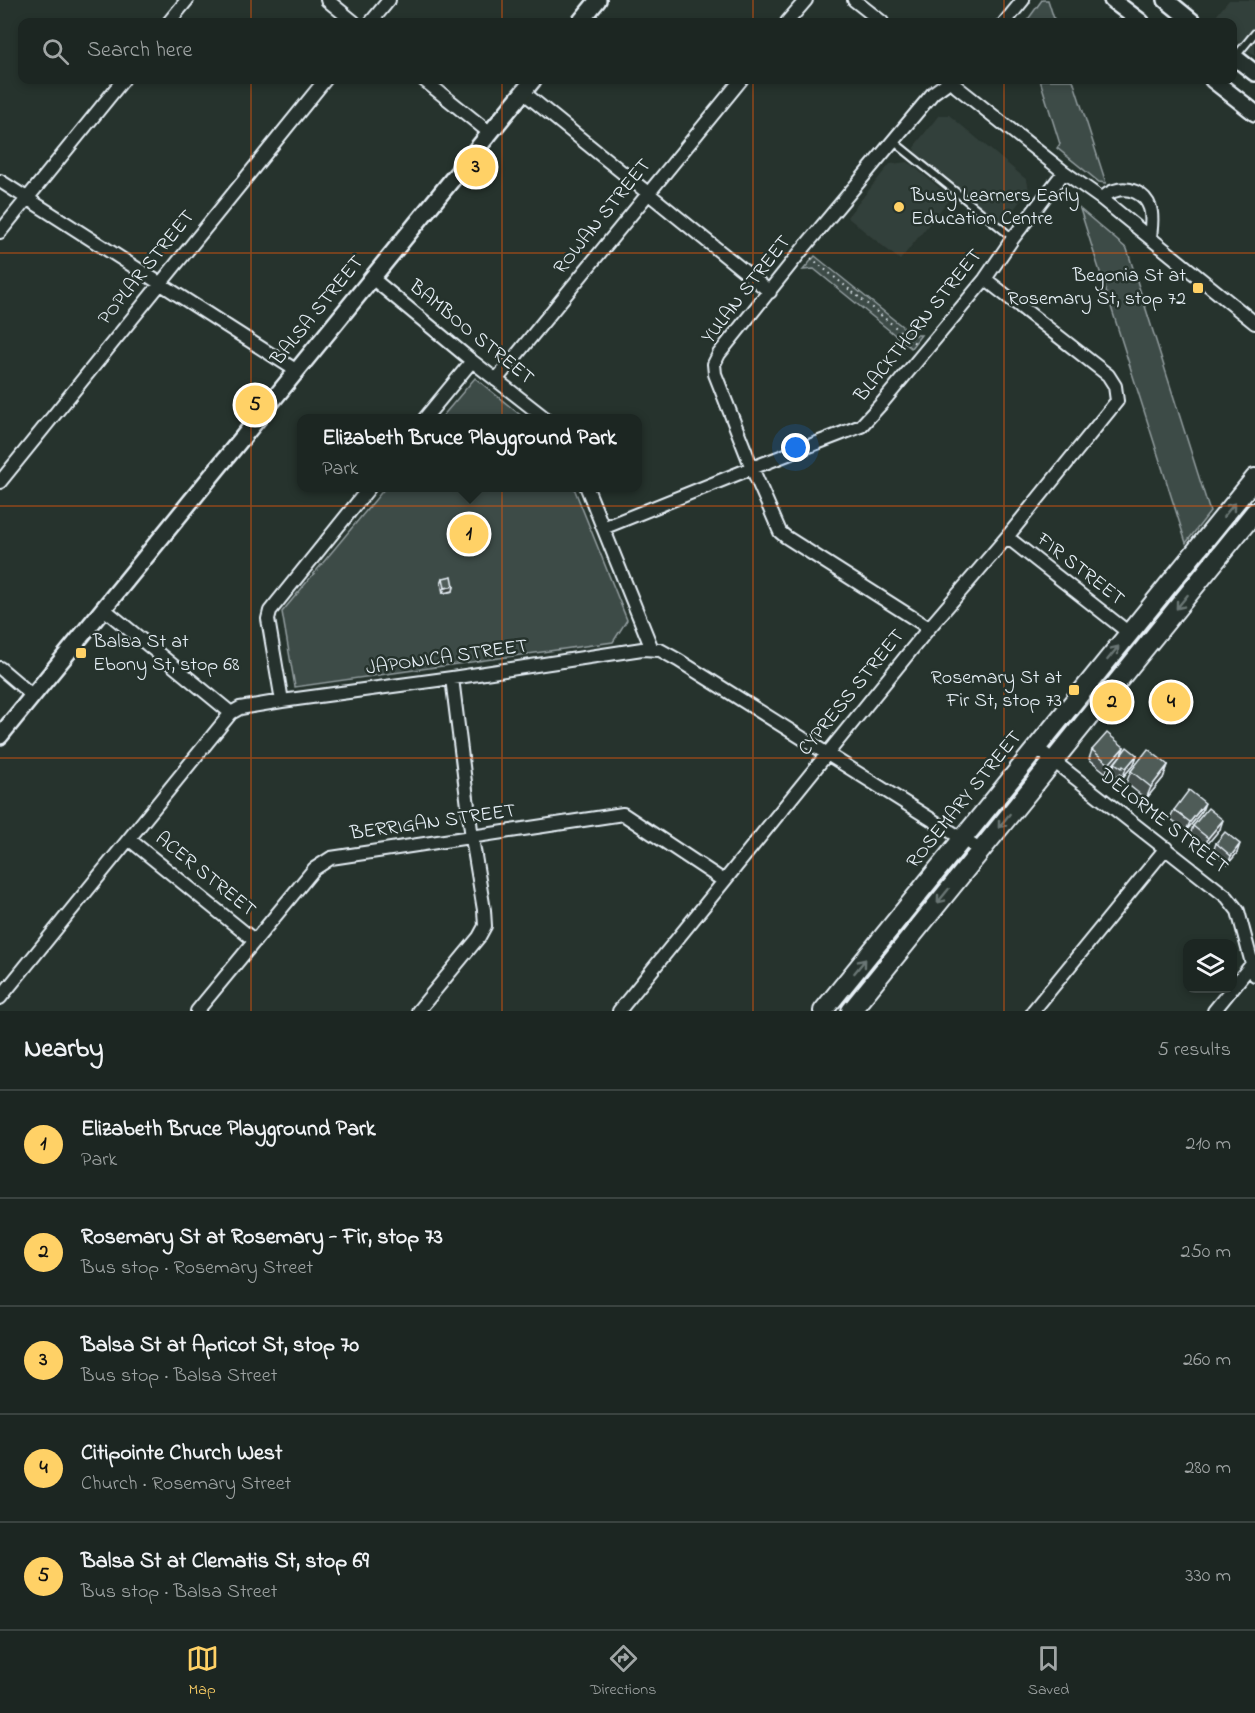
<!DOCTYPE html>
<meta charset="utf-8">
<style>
:root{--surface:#1c2622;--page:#252e2a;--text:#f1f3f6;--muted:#a0a5a5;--line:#3a4340;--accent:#ffd166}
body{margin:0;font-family:"Indie Flower",sans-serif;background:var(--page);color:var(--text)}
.controls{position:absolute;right:18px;bottom:18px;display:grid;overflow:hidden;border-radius:12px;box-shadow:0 3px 9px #0003}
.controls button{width:54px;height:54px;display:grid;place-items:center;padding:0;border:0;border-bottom:2px solid var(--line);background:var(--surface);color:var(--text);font:30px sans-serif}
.you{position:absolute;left:796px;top:448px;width:21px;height:21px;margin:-15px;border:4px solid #fff;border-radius:50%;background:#1a73e8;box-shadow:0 0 0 9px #1a73e833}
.badge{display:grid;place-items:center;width:39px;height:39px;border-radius:50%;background:var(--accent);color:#111;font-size:20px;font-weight:700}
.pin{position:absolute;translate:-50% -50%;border:3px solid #fff;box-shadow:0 2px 6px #0006}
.popup{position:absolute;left:297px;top:414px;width:345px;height:78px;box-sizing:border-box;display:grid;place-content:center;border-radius:12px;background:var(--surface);filter:drop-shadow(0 2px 4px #0005);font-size:20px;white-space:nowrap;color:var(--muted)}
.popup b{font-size:22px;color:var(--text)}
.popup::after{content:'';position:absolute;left:50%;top:100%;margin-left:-12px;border:12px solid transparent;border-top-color:var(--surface)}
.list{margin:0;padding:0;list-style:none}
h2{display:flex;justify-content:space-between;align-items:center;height:78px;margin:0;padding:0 24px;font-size:26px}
h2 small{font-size:20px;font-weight:400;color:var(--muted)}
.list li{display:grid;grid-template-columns:39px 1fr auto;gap:18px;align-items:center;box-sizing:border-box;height:108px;padding:0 24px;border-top:2px solid var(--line)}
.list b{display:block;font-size:22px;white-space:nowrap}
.list p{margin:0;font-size:20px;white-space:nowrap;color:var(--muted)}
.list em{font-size:20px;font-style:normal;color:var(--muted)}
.icon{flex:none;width:33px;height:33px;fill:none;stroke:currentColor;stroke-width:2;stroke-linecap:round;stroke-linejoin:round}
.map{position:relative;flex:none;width:1255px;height:1011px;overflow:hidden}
.search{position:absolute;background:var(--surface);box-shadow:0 3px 9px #0003;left:18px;right:18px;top:18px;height:66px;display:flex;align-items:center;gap:15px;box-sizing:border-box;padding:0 21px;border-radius:12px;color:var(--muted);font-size:22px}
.sheet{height:618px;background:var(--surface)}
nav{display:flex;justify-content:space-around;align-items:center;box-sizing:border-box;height:84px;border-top:2px solid var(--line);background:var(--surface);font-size:16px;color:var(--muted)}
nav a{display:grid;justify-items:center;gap:3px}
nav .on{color:var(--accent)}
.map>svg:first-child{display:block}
</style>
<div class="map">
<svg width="1255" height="1011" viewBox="0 0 1255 1011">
<rect width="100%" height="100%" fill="#26332d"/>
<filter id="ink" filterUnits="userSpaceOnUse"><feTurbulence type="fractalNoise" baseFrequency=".0167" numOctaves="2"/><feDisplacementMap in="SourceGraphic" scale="12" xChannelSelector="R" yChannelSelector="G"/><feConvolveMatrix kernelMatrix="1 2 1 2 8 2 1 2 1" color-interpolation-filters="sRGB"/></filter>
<g filter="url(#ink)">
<path fill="#333f3a" d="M1229,0H1255V56L1233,38L1232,22H1211Z
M939,115H949L1027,180L1029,190L1006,219L1000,221L914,152L916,144Z
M908,162L951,197L900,260L847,217L890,164Z"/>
<path fill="#3e4b47" stroke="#939ea0" stroke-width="1.5" d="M1042,0H1048L1055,22H1026Z
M1040,80H1073L1106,183L1099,182L1057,148L1060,144Z
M1080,209L1127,249L1210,512L1186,543Z
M815,256L913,335H921L911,348L814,269L803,270Z
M475,378L524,418H441Z
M385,488H574L627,620L613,642L295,687L282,612Z"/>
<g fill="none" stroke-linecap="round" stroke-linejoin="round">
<defs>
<path id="service" d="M1236,56L1255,33
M893,141L1013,238"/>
<path id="minor" d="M327,0L354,22
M854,0L882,22
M169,22L187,0
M371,22L389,0
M787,22L806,0
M1005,22L1023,0
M424,80L490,133
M950,80L957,87L1064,172L1102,199L1255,323
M523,92L770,292
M0,181L297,371
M1102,199C1105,196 1110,192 1114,191C1129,186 1145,193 1150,208C1153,217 1151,228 1150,237
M0,232L123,80
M372,278L472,361L545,418
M496,380L741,80
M425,418L472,361
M0,482L325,80
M587,488L652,649
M603,528L752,468L861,426L882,403L985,279L1013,238L1064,172
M1007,537L1129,633
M104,609L231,713
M929,628L786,537L780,532L752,468L715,374L714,364L719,354L802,250L933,93L951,80
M0,668L33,696
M282,701L268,619L270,611L369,488
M1037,748L1227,897L1238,911L1255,975
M130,840L255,941
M0,998L231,713L240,708L282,701L452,678L642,649L660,650L678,660L980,850
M197,1011L314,869L331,858L623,814L724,881
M418,1011L479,937L485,926L484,910L472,838L452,678
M619,1011L929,628L1007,537L1117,401L1115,386L1108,375L985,279
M1033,1011L1166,848
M1214,1011L1252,964"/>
<path id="tertiary" d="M1112,0L1141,22
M1166,0L1193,22
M580,22L598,0
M1232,55L1255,73
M1213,80L1255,113
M0,736L533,80"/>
<path id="secondary" d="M823,1011L1255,478
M851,1011L1255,512"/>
</defs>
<use href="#service" stroke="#e8f1f8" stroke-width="10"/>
<use href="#minor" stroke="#e8f1f8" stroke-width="16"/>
<use href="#tertiary" stroke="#e8f1f8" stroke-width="20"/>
<use href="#secondary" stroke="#e8f1f8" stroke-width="22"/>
<path stroke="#e8f1f8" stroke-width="2" stroke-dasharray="1.5 4.5" stroke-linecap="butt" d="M811,258L916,344"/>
<use href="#service" stroke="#26332d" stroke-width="6"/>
<use href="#minor" stroke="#26332d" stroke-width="12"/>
<use href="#tertiary" stroke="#26332d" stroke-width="15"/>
<use href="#secondary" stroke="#26332d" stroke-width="18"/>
</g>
<path fill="#454f4d" stroke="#e8f1f8" stroke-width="1.5" d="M443,578L454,586L453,591L443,593L441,583Z
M1124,747L1121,755L1106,773L1089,759L1092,750Z
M1137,755L1134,764L1123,777L1120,774L1118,777L1112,771L1115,763Z
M1168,765L1163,778L1146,799L1126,783L1131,771Z
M1174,810L1202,811L1186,831L1170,818Z
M1193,826L1220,829L1205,847L1190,835Z
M1216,843L1237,853L1228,864L1213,852Z"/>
<path fill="#38403e" stroke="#e8f1f8" stroke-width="1.5" d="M454,586L453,591L443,593L445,588Z
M1124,747L1121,755L1106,773L1109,764Z
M1137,755L1134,764L1123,777L1126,768Z
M1168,765L1163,778L1146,799L1151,787Z
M1205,803L1202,811L1186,831L1190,822Z
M1223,820L1220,829L1205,847L1208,838Z
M1240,844L1237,853L1228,864L1231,856Z"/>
<path fill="#505c59" stroke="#e8f1f8" stroke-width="1.5" d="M452,576L454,586L445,588L443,578Z
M1107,733L1124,747L1109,764L1092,750Z
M1127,747L1137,755L1126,768L1123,766L1122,768L1115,763Z
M1148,749L1168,765L1151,787L1131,771Z
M1189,790L1205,803L1190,822L1174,810Z
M1208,808L1223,820L1208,838L1193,826Z
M1225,832L1240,844L1231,856L1216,843Z"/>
<defs><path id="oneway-shaft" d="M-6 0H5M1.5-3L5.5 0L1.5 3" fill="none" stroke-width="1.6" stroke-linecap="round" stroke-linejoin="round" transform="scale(1.5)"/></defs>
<g stroke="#6a7674">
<use href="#oneway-shaft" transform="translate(1229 510) rotate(-51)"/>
<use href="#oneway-shaft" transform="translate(1182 602) rotate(129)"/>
<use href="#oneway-shaft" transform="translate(1113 653) rotate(-51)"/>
<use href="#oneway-shaft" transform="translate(1004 821) rotate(129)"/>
<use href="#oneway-shaft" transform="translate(943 896) rotate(129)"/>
<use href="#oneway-shaft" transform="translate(860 966) rotate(-51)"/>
</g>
</g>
<path fill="none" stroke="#e8590c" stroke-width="1.5" stroke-opacity="0.55" d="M251,0V22M502,0V22M753,0V22M1004,0V22M251,80V1011M502,80V1011M753,80V1011M1004,80V1011M0,253H1255M0,506H1255M0,758H1255"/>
<g fill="#ffd166" stroke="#26332d" stroke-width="2">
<circle cx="899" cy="207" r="6"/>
<rect x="1192" y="282" width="12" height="12" rx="3"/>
<rect x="75" y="647" width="12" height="12" rx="3"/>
<rect x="1068" y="684" width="12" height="12" rx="3"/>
</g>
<g text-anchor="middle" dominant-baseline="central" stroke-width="5" stroke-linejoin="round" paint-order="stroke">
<g font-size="20" fill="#e8f1f8" stroke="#26332d" text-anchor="start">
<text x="911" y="196">Busy Learners Early<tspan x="911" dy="23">Education Centre</tspan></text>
<text x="1186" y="276" text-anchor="end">Begonia St at<tspan x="1186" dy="23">Rosemary St, stop 72</tspan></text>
<text x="93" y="642">Balsa St at<tspan x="93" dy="23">Ebony St, stop 68</tspan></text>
<text x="1062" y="678" text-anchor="end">Rosemary St at<tspan x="1062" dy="23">Fir St, stop 73</tspan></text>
</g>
<g font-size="20" fill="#e8f1f8" stroke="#26332d">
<text transform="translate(603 217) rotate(-51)">ROWAN STREET</text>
<text transform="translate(147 268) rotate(-51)">POPLAR STREET</text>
<text transform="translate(747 290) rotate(-52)">YULAN STREET</text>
<text transform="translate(318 311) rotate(-51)">BALSA STREET</text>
<text transform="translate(919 326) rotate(-51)">BLACKTHORN STREET</text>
<text transform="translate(471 333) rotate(39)">BAMBOO STREET</text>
<text transform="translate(1080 570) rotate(38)">FIR STREET</text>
<text transform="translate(447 658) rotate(-8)">JAPONICA STREET</text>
<text transform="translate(852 693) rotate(-51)">CYPRESS STREET</text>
<text transform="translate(965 800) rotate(-51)">ROSEMARY STREET</text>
<text transform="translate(1163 822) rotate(38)">DELORME STREET</text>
<text transform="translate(433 823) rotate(-8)">BERRIGAN STREET</text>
<text transform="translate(205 875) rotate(39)">ACER STREET</text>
</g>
</g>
</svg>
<div class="controls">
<button><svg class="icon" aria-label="layers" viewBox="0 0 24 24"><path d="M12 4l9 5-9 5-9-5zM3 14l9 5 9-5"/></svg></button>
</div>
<div class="you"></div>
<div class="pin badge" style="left:469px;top:534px">1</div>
<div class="popup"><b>Elizabeth Bruce Playground Park</b>Park</div>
<div class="pin badge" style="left:1112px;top:702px">2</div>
<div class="pin badge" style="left:476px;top:167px">3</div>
<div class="pin badge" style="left:1171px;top:702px">4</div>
<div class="pin badge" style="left:255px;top:405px">5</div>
<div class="search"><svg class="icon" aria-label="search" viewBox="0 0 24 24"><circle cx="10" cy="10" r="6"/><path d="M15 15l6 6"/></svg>Search here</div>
</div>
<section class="sheet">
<h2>Nearby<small>5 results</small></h2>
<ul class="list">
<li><span class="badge">1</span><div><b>Elizabeth Bruce Playground Park</b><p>Park</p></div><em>210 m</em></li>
<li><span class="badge">2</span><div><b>Rosemary St at Rosemary - Fir, stop 73</b><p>Bus stop · Rosemary Street</p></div><em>250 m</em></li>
<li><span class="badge">3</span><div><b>Balsa St at Apricot St, stop 70</b><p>Bus stop · Balsa Street</p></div><em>260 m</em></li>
<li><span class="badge">4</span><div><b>Citipointe Church West</b><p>Church · Rosemary Street</p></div><em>280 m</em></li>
<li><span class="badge">5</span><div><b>Balsa St at Clematis St, stop 69</b><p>Bus stop · Balsa Street</p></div><em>330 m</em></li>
</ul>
</section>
<nav>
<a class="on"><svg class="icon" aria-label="map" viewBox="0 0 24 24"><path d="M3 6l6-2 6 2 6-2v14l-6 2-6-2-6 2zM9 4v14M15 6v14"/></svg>Map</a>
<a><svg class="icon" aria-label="directions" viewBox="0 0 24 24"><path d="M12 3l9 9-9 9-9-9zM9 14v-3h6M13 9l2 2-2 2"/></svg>Directions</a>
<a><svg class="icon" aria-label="saved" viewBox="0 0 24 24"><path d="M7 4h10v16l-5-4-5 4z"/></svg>Saved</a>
</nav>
